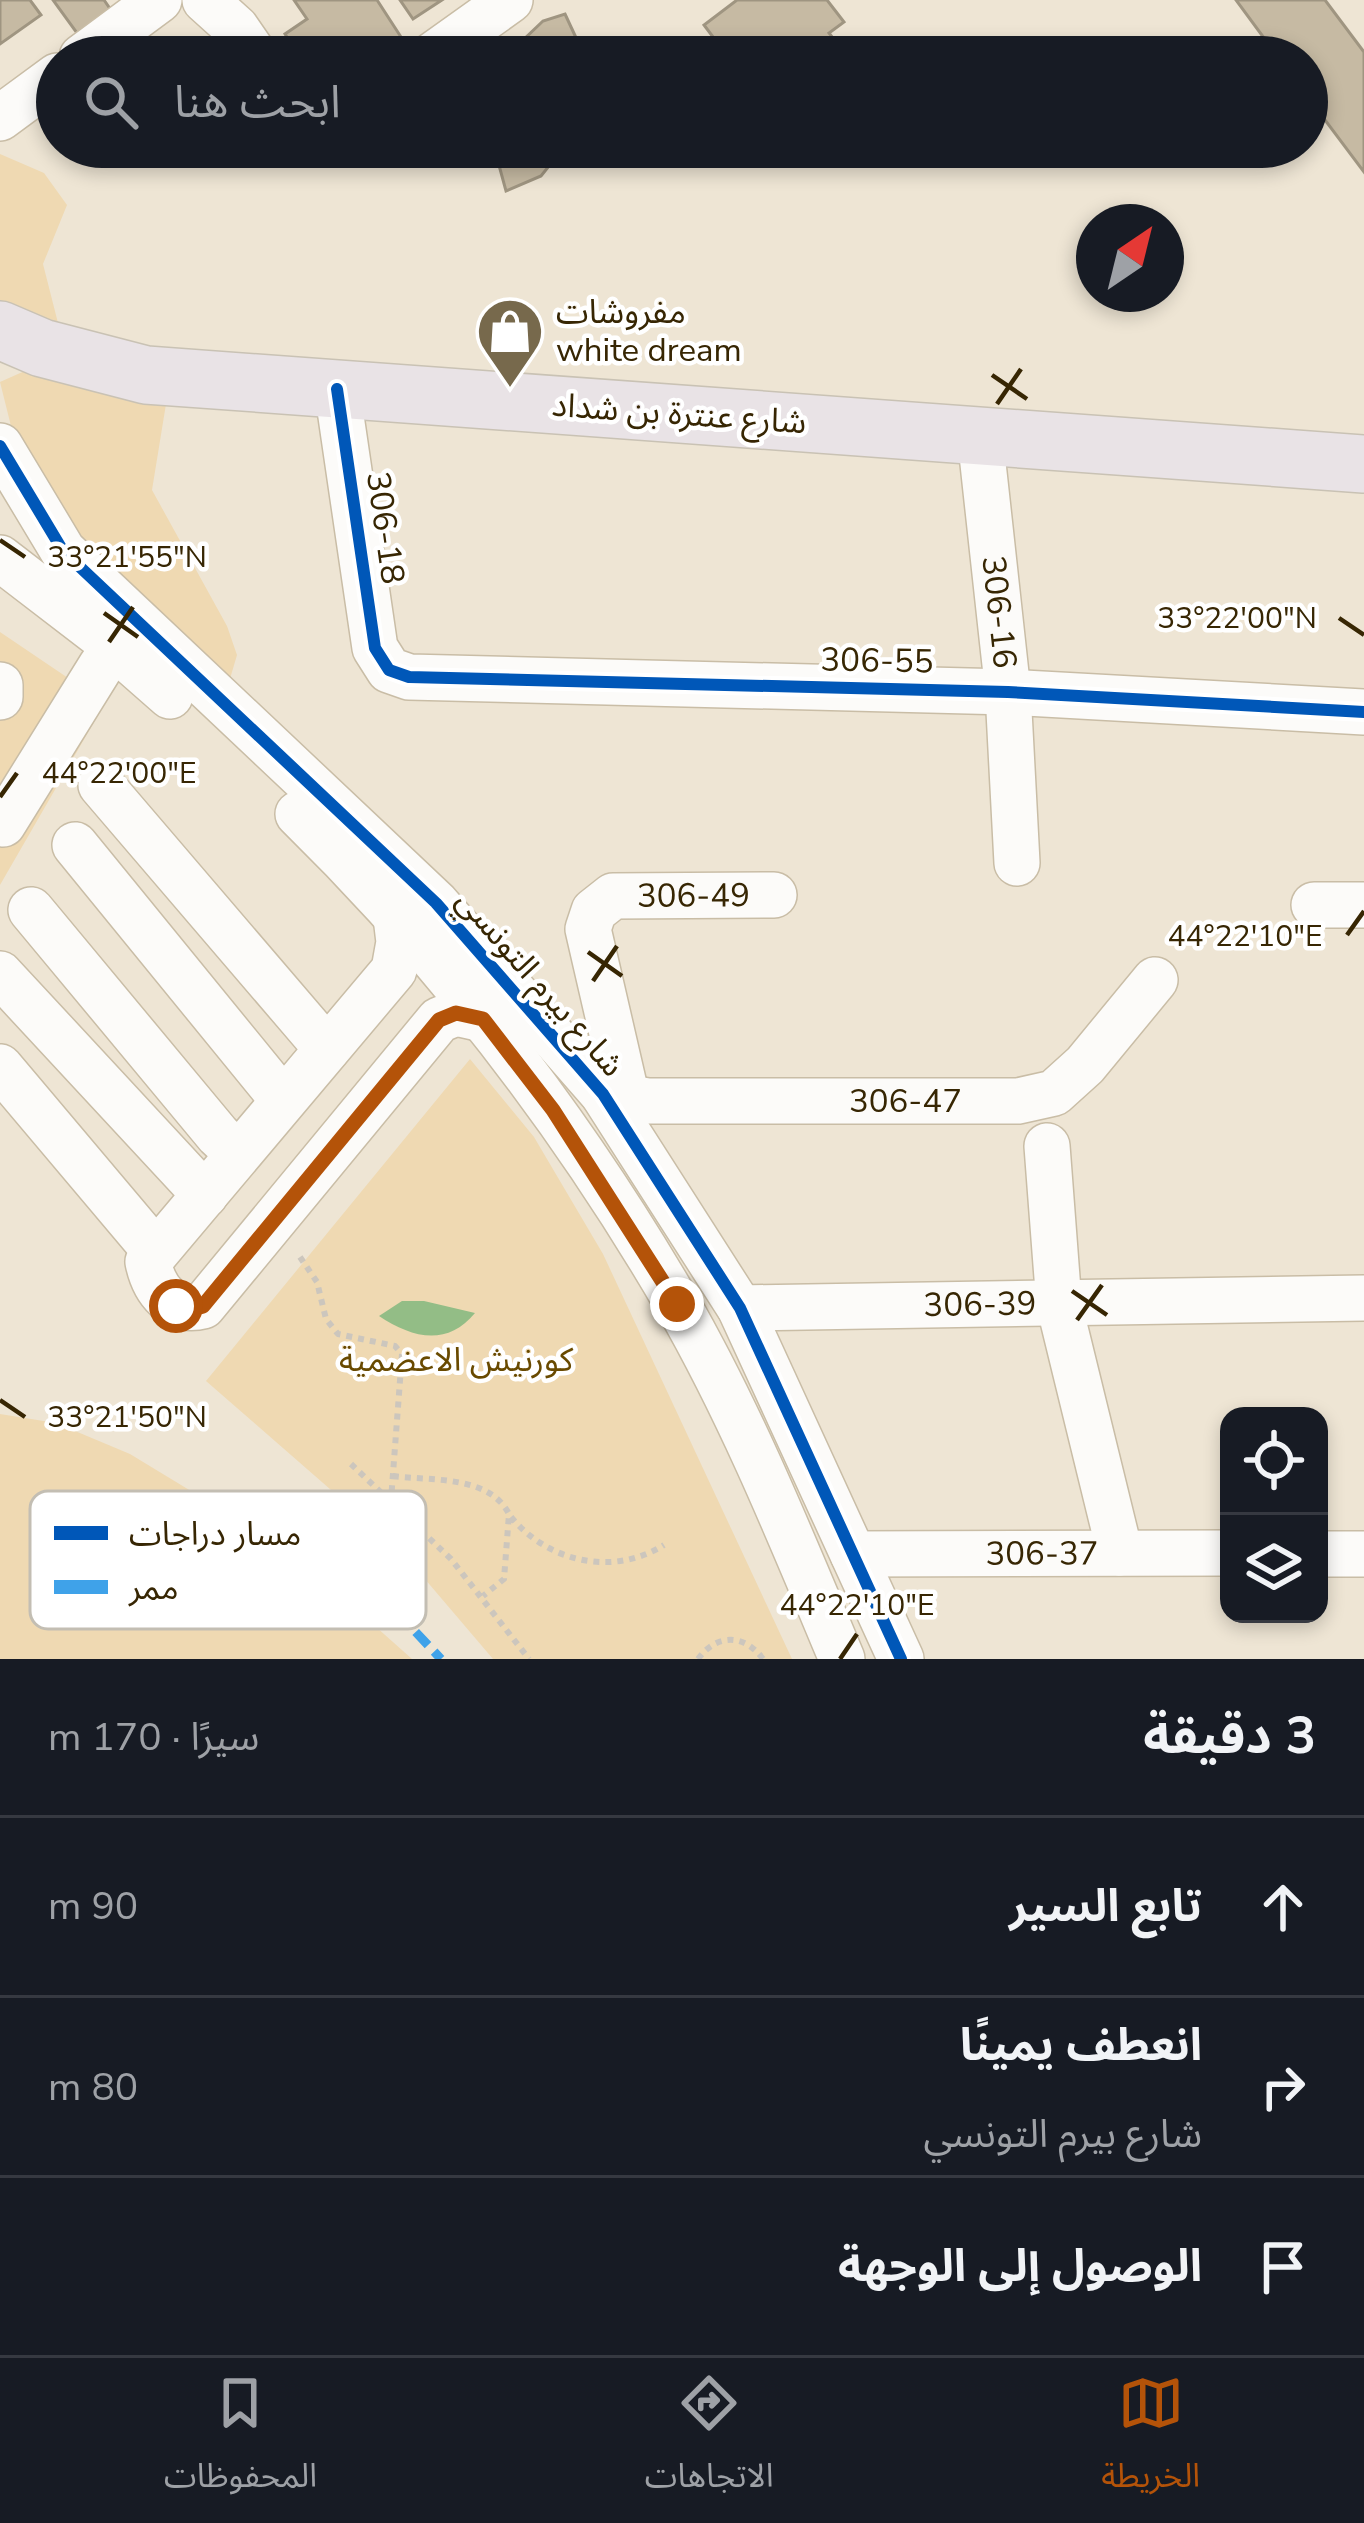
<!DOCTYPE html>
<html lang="ar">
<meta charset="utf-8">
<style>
:root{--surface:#171b24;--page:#20242c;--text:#f1f3f6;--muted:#9ea1a6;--line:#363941;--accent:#b45309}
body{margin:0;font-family:"Nunito Sans","Noto Sans Arabic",sans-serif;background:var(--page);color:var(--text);direction:rtl}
.controls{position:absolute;right:36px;bottom:36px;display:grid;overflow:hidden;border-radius:24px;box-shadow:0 6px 18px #0003}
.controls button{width:108px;height:108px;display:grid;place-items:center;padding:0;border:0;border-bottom:3px solid var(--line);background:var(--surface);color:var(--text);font:60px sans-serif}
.compass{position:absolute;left:1076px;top:204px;width:108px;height:108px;border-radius:50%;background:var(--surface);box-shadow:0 6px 18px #0003;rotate:35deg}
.stop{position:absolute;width:36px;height:36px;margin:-27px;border:9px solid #b45309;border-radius:50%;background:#fff}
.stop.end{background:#b45309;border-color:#fff;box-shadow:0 3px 12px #0008}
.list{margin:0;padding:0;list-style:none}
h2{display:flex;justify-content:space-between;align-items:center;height:156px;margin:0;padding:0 48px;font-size:51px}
h2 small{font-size:39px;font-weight:400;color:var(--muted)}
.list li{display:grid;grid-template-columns:78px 1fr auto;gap:36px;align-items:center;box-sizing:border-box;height:180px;padding:0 48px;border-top:3px solid var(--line)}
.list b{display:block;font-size:45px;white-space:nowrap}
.list p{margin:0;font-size:39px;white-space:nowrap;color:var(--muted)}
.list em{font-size:39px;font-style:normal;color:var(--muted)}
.icon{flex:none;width:66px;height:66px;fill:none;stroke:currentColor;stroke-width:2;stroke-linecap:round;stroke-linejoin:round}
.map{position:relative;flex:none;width:1364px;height:1659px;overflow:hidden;direction:ltr}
.search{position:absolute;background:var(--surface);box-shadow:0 6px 18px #0003;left:36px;right:36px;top:36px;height:132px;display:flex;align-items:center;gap:30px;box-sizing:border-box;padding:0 42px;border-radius:66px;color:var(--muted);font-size:45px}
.sheet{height:696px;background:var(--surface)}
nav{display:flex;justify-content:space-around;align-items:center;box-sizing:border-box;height:168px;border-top:3px solid var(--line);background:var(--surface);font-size:33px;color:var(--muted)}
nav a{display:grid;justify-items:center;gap:6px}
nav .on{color:var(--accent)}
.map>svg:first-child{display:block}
</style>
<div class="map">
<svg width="1364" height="1659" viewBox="0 0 1364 1659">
<rect width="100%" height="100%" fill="#eee5d4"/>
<path fill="#efd9b2" d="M0,154L44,173L67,205L43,264L58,323L0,304Z
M36,366L166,404L152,490L227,626L237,655L229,682L78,534L11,426L0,382Z
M0,632L105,703L0,885Z
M470,1059L534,1137L603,1254L792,1659H493L401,1551L206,1381Z
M0,1414L56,1423L130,1454L293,1553L412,1659H0Z"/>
<path fill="#93bd86" d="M402,1301H424L475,1313C447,1347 412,1338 379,1316Z"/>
<path fill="#c6baa3" stroke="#9f9581" stroke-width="3" d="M0,0H30L41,15L0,44Z
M53,0H104L115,16L82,40Z
M294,0H377L401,37L371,57H300L285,34L307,19Z
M400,0H442L413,19Z
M737,0H827L844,22L829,33L844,53L854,46L862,57H728L704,25Z
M1236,0H1325L1364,52V172L1307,96V57H1278Z
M565,14L585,57H535L520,43L543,21Z
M494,147H547L557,156L541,176L506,191Z
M794,147H835L808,166Z"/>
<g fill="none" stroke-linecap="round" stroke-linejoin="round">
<defs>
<g id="minor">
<path d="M205,0L236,28L256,57"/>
<path d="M82,57L159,0"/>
<path d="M430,57L510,0"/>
<path d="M0,118L57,76"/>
<path d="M337,389L375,648L389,670L409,677L1008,692L1364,712"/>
<path id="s1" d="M980,436L1008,692L1017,863"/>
<path d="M0,446L63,551L436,903L603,1094L740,1308L901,1659"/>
<path d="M0,558L104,638L170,696"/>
<path d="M0,685V697"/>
<path d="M101,785L327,1049"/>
<path d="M298,814C445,958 573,1124 677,1303C742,1416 792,1540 842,1659"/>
<path d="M0,823L3,824L101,666"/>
<path d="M75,845L283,1100"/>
<path d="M1314,905H1364"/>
<path d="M31,910L218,1135L238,1154"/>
<path d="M396,917L399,942L394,970L148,1262C154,1290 172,1314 203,1306L439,1020L456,1013L483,1019"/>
<path d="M0,974L205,1195"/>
<path d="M0,1067L156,1252"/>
<path id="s2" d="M603,1094L648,1101H1018L1054,1093L1085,1065L1155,980"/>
<path id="s3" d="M627,1098L588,929L594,911L613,896L774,895"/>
<path d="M1047,1146L1059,1304L1120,1553"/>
<path id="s4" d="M740,1308L1364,1298"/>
<path id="s5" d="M853,1554L1229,1553"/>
<path d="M1319,1554H1364"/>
</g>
<path id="major" d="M0,330L42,348L146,375L1364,464"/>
</defs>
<use href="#minor" stroke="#c9bda6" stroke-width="48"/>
<use href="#major" stroke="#c9c2b4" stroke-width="60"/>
<path stroke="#ccc6bd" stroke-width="6" stroke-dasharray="6 6" stroke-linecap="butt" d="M300,1257L317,1282L326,1319L338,1334L395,1346L402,1354L391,1500
M351,1464L451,1559L529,1659
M393,1476C432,1481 489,1475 509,1514L504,1579L483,1596
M511,1517C548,1562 613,1577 664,1545
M698,1659C717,1633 745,1634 763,1659"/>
<use href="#minor" stroke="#fcfbf9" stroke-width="45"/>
<use href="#major" stroke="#e9e3e6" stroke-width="57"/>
<path stroke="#3fa2e9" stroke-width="9" stroke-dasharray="18 9" stroke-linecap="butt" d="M251,1494L353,1565L441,1659"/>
<defs>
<path id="cycleway" d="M337,389L375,648L389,670L409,677L1008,692L1364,712
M0,446L63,551L436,903L603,1094L740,1308L901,1659"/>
</defs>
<use href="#cycleway" stroke="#fff" stroke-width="20"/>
<use href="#cycleway" stroke="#0057b8" stroke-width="12"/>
</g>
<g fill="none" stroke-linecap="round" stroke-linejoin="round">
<path stroke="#b45309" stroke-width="15" d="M176,1306L189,1310L203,1306L439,1020L456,1013L483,1019L553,1110L677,1304"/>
</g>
<path fill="none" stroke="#372603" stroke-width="4.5" d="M992,375L1027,399M997,404L1021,369M0,540L25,557M104,613L138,637M1339,618L1364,635M109,642L133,607M0,797L17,773M1347,935L1364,911M588,952L622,976M593,981L617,946M1072,1291L1107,1315M1077,1320L1102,1285M0,1400L25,1417M840,1659L857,1634"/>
<defs>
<symbol id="shop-pin" viewBox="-11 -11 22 30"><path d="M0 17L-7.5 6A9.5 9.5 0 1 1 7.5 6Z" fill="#77694c" stroke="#fff"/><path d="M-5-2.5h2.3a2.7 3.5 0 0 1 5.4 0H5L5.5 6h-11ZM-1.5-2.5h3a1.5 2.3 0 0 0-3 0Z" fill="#fff"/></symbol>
</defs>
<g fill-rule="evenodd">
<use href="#shop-pin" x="472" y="293" width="76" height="104"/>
</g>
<g text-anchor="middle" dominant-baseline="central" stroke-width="9" stroke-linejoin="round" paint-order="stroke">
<g font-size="33" fill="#372603" stroke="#fff" text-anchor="start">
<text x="556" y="312">مفروشات<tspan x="556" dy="38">white dream</tspan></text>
</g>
<g font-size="33" fill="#372603" stroke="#fff">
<text transform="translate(679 414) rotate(4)">شارع عنترة بن شداد</text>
<text transform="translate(385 528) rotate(82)">306-18</text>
<text stroke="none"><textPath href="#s1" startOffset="177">306-16</textPath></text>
<text transform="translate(877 661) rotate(1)">306-55</text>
<text stroke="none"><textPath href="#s3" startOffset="297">306-49</textPath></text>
<text transform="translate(540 983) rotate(49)">شارع بيرم التونسي</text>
<text stroke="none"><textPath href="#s2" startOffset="303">306-47</textPath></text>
<text stroke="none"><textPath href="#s4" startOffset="240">306-39</textPath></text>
<text stroke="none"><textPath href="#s5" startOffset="189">306-37</textPath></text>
</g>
<g font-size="33" fill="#694a00" stroke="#fff">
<text x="456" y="1360">كورنيش الاعضمية</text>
</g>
</g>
<rect x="30" y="1491" width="396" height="138" rx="18" fill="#fff" stroke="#c3beb3" stroke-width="3"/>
<rect x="54" y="1526" width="54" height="14" fill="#0057b8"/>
<rect x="54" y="1580" width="54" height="14" fill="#3fa2e9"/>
<g font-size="33" fill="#372603">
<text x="129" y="1545">مسار دراجات</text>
<text x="129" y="1599">ممر</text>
</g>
<g font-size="30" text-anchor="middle" fill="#372603" stroke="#fff" stroke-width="9" stroke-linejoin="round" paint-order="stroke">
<text x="127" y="567">33°21'55"N</text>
<text x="1237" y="628">33°22'00"N</text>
<text x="119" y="783">44°22'00"E</text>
<text x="1245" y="946">44°22'10"E</text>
<text x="127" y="1427">33°21'50"N</text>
<text x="857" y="1615">44°22'10"E</text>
</g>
</svg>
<div class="controls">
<button><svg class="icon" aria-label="locate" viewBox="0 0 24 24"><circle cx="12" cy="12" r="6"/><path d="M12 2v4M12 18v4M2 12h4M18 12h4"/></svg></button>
<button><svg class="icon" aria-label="layers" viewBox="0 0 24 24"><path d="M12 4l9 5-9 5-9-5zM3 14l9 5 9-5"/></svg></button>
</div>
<svg class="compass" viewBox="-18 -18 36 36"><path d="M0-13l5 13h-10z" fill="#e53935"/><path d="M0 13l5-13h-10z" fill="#9ea1a6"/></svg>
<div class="stop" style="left:176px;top:1306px"></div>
<div class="stop end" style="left:677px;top:1304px"></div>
<div class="search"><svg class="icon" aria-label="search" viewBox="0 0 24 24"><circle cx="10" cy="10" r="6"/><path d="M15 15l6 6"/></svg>ابحث هنا</div>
</div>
<section class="sheet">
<h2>3 دقيقة<small>سيرًا · 170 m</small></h2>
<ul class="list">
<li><svg class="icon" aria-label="ahead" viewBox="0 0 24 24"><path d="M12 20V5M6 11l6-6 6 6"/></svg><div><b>تابع السير</b></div><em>90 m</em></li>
<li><svg class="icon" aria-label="right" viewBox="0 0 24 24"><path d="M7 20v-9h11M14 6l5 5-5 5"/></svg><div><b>انعطف يمينًا</b><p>شارع بيرم التونسي</p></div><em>80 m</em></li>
<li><svg class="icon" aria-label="arrive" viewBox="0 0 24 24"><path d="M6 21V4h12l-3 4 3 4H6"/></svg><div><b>الوصول إلى الوجهة</b></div></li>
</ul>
</section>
<nav>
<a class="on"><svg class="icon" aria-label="map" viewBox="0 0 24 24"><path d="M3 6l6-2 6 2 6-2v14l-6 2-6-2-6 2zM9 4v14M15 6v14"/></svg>الخريطة</a>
<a><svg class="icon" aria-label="directions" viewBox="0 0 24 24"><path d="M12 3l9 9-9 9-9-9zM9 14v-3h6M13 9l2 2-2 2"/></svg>الاتجاهات</a>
<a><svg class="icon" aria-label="saved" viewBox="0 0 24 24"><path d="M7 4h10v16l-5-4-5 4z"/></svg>المحفوظات</a>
</nav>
